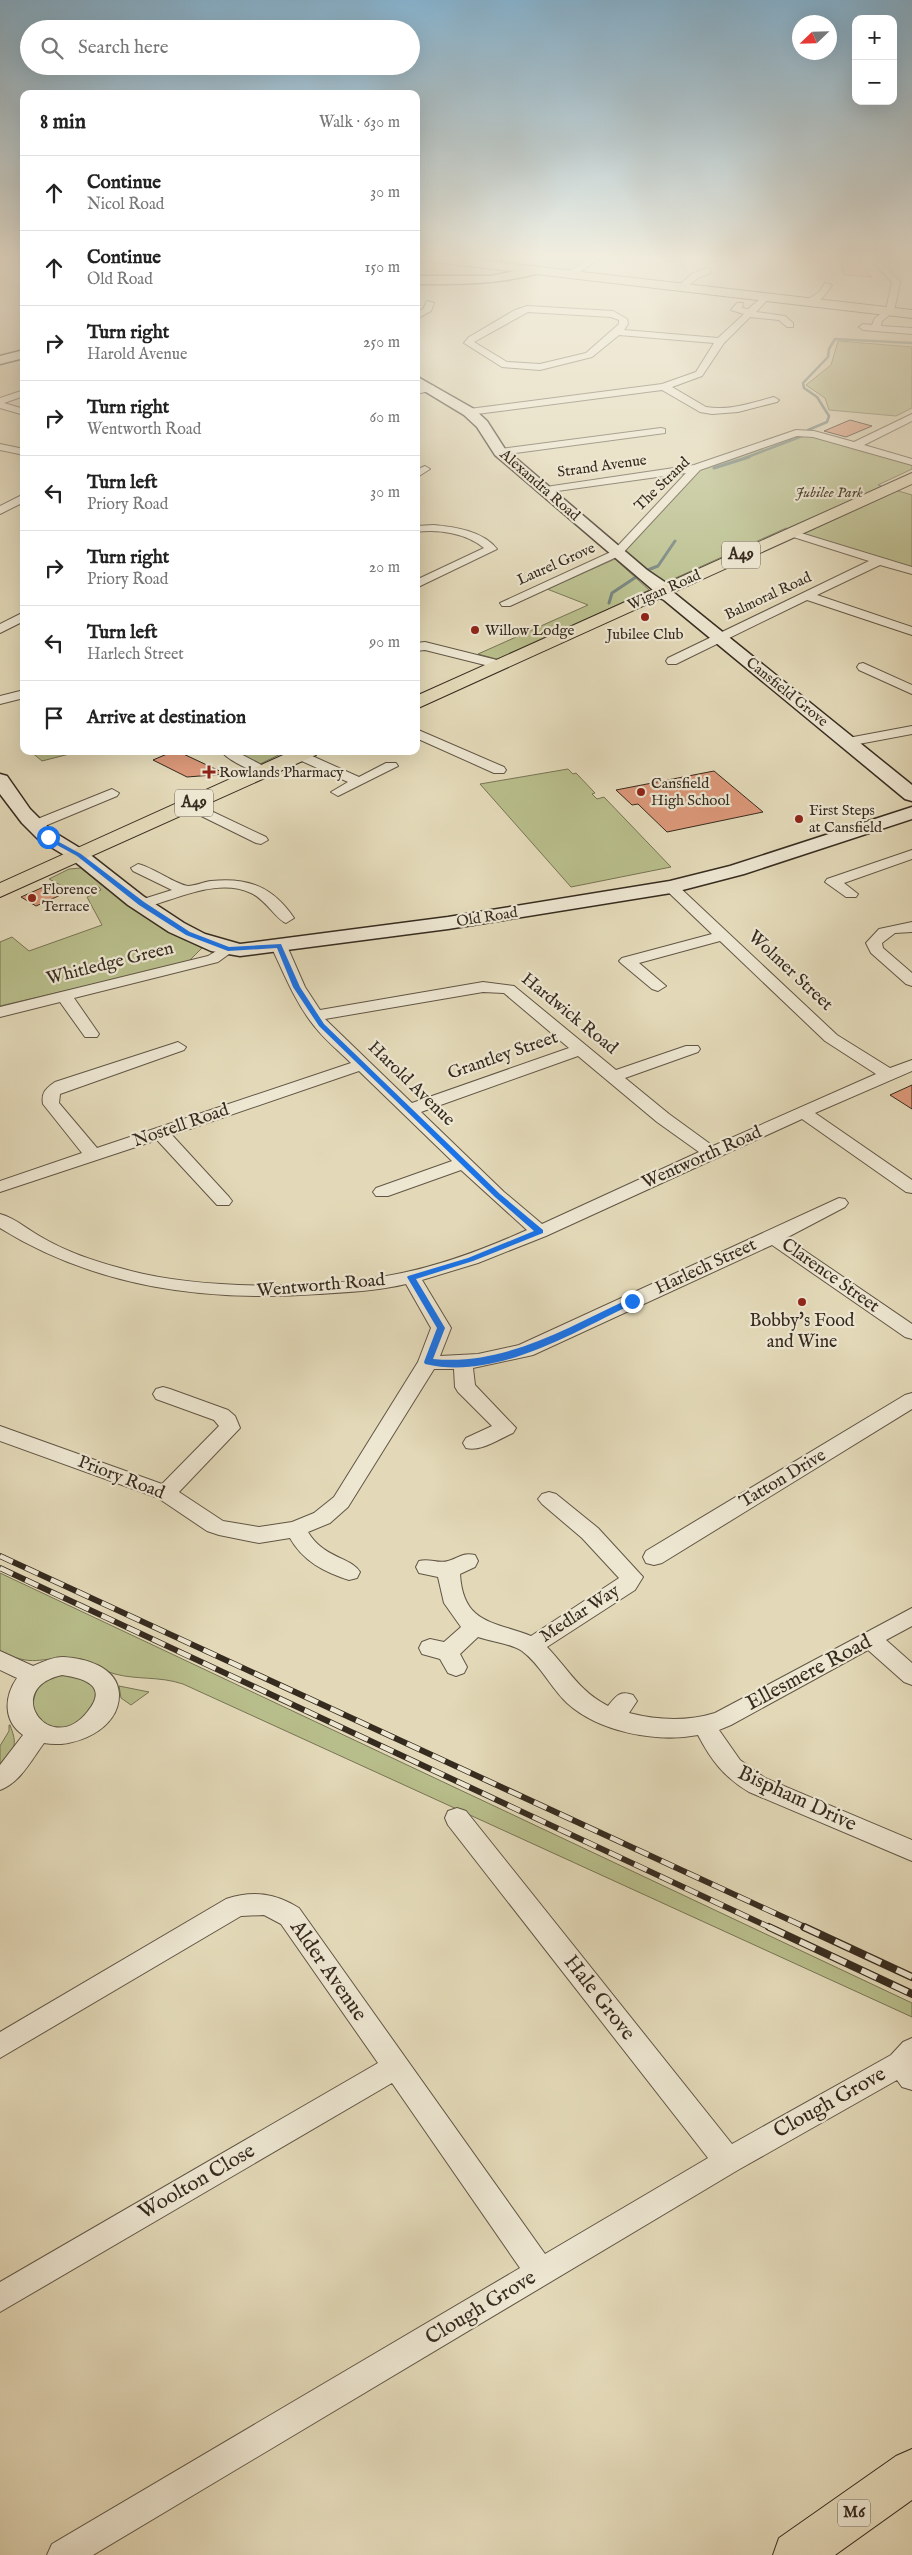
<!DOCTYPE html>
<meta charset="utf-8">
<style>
:root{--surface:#fff;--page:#f6f6f6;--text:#222;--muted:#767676;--line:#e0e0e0}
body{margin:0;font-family:"IM FELL English",serif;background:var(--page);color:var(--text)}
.controls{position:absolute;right:15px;top:15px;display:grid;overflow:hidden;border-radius:10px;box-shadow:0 5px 20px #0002}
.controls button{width:45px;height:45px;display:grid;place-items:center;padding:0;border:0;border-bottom:1px solid var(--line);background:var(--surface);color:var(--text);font:25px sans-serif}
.compass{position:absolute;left:792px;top:15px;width:45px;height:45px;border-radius:50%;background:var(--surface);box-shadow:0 5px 20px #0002;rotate:247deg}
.stop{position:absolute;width:15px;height:15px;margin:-11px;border:4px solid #1a73e8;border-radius:50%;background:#fff}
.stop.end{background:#1a73e8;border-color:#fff;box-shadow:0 1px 5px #0008}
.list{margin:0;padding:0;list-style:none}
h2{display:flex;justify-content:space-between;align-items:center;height:65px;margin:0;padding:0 20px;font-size:21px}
h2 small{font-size:16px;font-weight:400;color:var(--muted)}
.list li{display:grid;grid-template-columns:32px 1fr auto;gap:15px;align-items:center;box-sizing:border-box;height:75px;padding:0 20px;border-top:1px solid var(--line)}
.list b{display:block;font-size:19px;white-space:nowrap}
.list p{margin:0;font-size:16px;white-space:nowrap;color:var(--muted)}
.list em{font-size:16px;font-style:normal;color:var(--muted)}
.icon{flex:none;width:28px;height:28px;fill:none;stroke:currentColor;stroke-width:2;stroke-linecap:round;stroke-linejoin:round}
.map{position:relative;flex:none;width:912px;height:2555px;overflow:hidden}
.search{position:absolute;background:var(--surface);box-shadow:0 5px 20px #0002;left:20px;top:20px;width:400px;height:55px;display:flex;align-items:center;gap:12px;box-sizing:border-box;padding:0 18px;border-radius:28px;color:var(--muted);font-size:19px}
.panel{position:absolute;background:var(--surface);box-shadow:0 5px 20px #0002;left:20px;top:90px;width:400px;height:665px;border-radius:10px}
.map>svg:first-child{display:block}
</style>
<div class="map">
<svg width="912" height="2555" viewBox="0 0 912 2555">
<rect width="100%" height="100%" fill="#e3d9b8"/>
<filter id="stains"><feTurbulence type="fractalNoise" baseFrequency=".004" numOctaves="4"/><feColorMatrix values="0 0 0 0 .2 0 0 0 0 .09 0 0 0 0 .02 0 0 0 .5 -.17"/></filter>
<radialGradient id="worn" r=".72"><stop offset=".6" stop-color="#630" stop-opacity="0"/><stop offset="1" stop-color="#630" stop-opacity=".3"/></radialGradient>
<path fill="#b8be8b" stroke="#777455" d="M509,256H597L570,275L498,264Z
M838,341L912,347V408L896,416L829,410L825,398L806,385L831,365Z
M800,433L912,465V469L878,485L912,495V568L786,528L660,585L623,551L699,467Z
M615,559L649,590L500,660L478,654L588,605L547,589Z
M30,751H81L42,761Z
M245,751H287L260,764L239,754Z
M568,769L573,774L576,773L595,793L592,794L597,799L604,797L671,867L571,887L480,784Z
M81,868L108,890L202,948L188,962L0,1006V942L12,937L29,951L102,925L87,897L101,890L99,887L70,890L49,879L69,869Z
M0,1573L912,2003V2017L183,1684C159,1676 137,1680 115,1674C99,1670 91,1658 71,1658C39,1657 34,1668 0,1651Z
M64,1675C70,1676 77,1677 84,1679C120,1691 77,1740 47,1726C42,1723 37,1717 32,1714C34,1688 38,1681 64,1675Z
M119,1686L149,1692L131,1705L121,1698Z
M9,1725H10C18,1746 15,1748 0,1764V1746L9,1731Z"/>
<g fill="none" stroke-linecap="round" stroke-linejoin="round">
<path stroke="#70807a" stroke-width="2.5" d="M808,430L827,422L829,416L817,397L804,388L803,383L828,357L829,349L835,339L912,343
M745,458L805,435"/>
<path stroke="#70807a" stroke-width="3" d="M714,468L749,457
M645,571L658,566L675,541
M609,603L612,593L636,577"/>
</g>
<path fill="#dc9879" stroke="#362b1f" d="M473,256H509L501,261L471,257Z
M840,259H855L872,277L844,275Z
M850,420L872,426L846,437L824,431Z
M174,751H177L226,774L187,777L153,760Z
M714,771L763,812L667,832L638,804L632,805L616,790Z
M48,885L63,894L36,906L21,897Z
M912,1085V1109L890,1095Z"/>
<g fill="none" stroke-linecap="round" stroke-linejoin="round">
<defs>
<path id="street" d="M594,256H603L573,277H567V273Z
M723,256H742L708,262L704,260Z
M867,256H912V259H879L900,282L894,311L882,321L881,326L912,328V334L863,330L859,327L863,324L872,325L875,318L886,310L892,282Z
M707,268L710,269V273L698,278L684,289L677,287L692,274Z
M825,283L832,285C826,294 819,305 807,304V300L819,292Z
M766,294L770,297L756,312L785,316L793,323V327H787L779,320L750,317L724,343L702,376L672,387L706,407C729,411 751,403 774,397L779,400L777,402L738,412L712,414L700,412L662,390L469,415L464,412L469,409L662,384L696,372L714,343L619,335L592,357L540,370L502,367L464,343L469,337L515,310L527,306L613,311L627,319L628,324L624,330L718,338L744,314L731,310L737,303H743L742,308L748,309ZM528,312L611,317L619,320V324L586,353L540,364L507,362L474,342Z
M427,301L434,303L431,311L416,319V313L423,309Z
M431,385L434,386V390L416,394V388Z
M24,390V396L4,403L24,409V415L0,408V398Z
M912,414V421L864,445L912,459V465L813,437L797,436L700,470L621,555L510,606H502L500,603L613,551L686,473L543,493L538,490L539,488L694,465L796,430L814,431L854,442Z
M661,428L665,429V433L500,455L495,452L500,449Z
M0,444L24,449V455L0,450Z
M425,466L430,469L416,478V470Z
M24,494V502L0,514V506Z
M434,525C455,527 483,531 497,549L416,588V580L484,548C466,533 438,529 416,532V526Z
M791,530L912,567V574L880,565L817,595L912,627V635L807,600L676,664H668L666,661L668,658L869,561L787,535L785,533Z
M24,612V621L0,633V624Z
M425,642L505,662L507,665L501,669L425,650L416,651V643Z
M863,663L912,685V694L859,670L857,667L859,664Z
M24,690V698L0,704V696Z
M912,726V734L848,746L841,742L848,738Z
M416,729L504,767L506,770L504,773H494L416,738Z
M221,751H235L273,771L271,774C260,777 227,760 221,751Z
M301,751L359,777L386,763H396L398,766L338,796L331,792L348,782L295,758L293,755L295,752Z
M112,789L119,793L117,796L40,828H30L28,825L30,822Z
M190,801L266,837L268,840L261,844L256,843L185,808L183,805L185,802Z
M912,850V859L844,883L858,894L856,897H846L825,882L827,879Z
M138,864C152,867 177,885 188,886C195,886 203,882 211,881C248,877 273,887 294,918L286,923C277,920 265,899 251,893C217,877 176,900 142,908L137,907L135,904L137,901L172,890L133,871L131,868Z
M671,883L676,884L837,1035L890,1068L912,1060V1071L815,1113L912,1180V1193L906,1192L802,1119L546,1236L478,1263L422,1280L451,1328L440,1356L478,1354L519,1345L839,1198L845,1199L848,1203L845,1207L786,1238L912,1324V1339L905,1337L772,1245L533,1355L473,1368L475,1385L516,1428L513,1433C499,1439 481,1452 466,1448L463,1443L466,1438L492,1426L458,1392L455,1387L454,1369H434L348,1507L330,1523L308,1532C323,1558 351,1557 360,1572L357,1578L349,1580C324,1572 303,1561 290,1538L259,1543L219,1535L207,1531L158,1498L0,1441V1426L162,1484L219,1426L214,1420L156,1399L153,1394L156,1389L163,1387L170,1389L228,1410L235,1416L240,1428L179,1492L223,1521L259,1527L292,1522L314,1513L334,1497L418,1362L431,1328L406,1284C377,1291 348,1292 319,1294C206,1302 97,1288 0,1228V1214C16,1218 29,1231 43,1238C67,1252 94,1261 120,1268C198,1291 323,1290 402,1273C445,1264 487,1248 527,1230L461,1170L388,1196H376L373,1192L376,1188L452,1161L359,1071L172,1135L229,1197L232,1201L229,1205H217L157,1140L0,1192V1181L82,1153L43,1104C41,1093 46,1088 55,1082L172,1044L178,1042L186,1047L184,1050L60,1094L59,1103L97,1148L351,1063C339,1051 325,1040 315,1027C296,1004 284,974 271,946L274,943H284L287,946L305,987L320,1010L483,982L514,986L616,1070L686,1046H698L700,1049L698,1052L625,1078L669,1114L713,1146L876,1074L825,1041L720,941L639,963L666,986L658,991L652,989L622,964L619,961L622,958L712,934L666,890L664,887ZM483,992L504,993L569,1048L412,1103L325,1019ZM578,1056L657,1122L699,1152L542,1224L504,1192L421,1112Z
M912,922V932L895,933L882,943L883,948L912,973V986L906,984L871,953L866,943L879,929Z
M228,944L236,949L218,962L74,998L99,1034L97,1037H85L60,1002L0,1017V1007L208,956Z
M912,1393V1409L662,1563L654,1565L646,1563L643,1557L646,1551L905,1395Z
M549,1492L556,1494L598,1528L643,1577L635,1590L547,1647C569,1670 579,1691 608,1706C616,1696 620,1690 633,1695L637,1701L629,1713C657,1720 686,1722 715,1713L912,1608V1626L886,1640L912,1663V1685L904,1682L868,1650L731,1725L719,1730L740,1760L765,1778L912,1840V1861L749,1792C724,1777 711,1760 698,1735C656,1743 599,1732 567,1703C550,1687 541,1665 522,1651C510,1643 492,1642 478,1637L460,1654L467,1667L464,1673L456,1676L448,1673L440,1659L422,1654L419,1648L422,1642L430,1639L444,1642L461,1627L444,1603L438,1577L419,1573L416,1567L419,1561C429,1558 439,1564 448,1561C459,1558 463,1552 475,1555L478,1561L475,1567L460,1574C463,1624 493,1621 531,1636L619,1578L582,1538L542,1504L538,1499L542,1494Z
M0,1651L33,1666C42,1662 53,1657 63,1657C85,1658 118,1667 119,1694C120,1730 73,1749 44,1743C32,1759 20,1783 0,1790V1765L23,1735C3,1721 4,1697 17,1678L0,1670ZM62,1675C83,1678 109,1685 88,1711C51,1759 0,1689 62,1675Z
M457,1808L466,1811L732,2144L891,2055L903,2042L912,2038V2090L902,2087L897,2080L738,2170L93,2555H47L52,2544L520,2268L392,2083L0,2312V2282L378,2063L281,1924L264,1915L241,1916L0,2058V2032L226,1899C253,1890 275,1893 299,1908L545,2254L708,2158L448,1825L445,1818L448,1811Z"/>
<path id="secondary" d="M535,267L539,269V273C498,285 458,284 416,284V276H491Z
M24,350V358L0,364V356Z
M416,376L474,409L487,421L505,449L647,570L672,587L673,592L912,785V801L905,799L664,600L654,595L653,590L495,455L477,427L464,415L416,386Z
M0,774L7,776L30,809L52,831L88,853L143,896L184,923L205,934L240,944L448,917L670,881L730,866L912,807V819L744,874L671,893L448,929L240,956L211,951L169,932L128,905L74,861L38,839L22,823L0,794Z"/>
<path id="primary" d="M416,256H443L912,310V318L416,260Z
M912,473V484L416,709V696Z
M292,751H319L316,755L0,897V883Z"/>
<path id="highway" d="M912,2449V2500L835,2555H773L779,2538L896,2456Z"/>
</defs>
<use href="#street" stroke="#615645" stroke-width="2"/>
<use href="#secondary" stroke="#362b1f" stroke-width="3"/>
<use href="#primary" stroke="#362b1f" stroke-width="2"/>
<use href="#highway" stroke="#362b1f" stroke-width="2"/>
<use href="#street" fill="#ede6d1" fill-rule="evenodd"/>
<use href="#secondary" fill="#ede6d1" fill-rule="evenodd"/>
<use href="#primary" fill="#e3d9b8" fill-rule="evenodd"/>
<use href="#highway" fill="#e3d9b8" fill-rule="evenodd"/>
<defs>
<path id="rail-far1" d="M0,1556L807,1928
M0,1568L771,1928"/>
<path id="rail" d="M769,1927L912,1994
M804,1927L912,1977"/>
</defs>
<use href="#rail-far1" stroke="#362b1f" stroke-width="6"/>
<use href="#rail" stroke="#362b1f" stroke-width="8"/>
<use href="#rail-far1" stroke="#ede6d1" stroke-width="4.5" stroke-dasharray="14" stroke-linecap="butt"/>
<use href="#rail" stroke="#ede6d1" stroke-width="5.5" stroke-dasharray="17" stroke-linecap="butt"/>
</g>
<linearGradient id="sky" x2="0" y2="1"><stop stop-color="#87b6d4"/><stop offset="0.42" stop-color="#f2eedf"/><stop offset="1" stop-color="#f2eedf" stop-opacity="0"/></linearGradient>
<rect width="912" height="613" fill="url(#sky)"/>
<path fill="#1a73e8" d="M48,836L81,854L144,902L190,932L229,947L281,944L300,987L324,1024L500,1194L543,1230V1233L473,1261L416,1279L445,1328L433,1359C505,1366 566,1328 629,1299H635V1303C573,1332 497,1381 425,1364L424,1362L437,1328L407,1277L408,1276L468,1258L534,1231L495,1197L319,1026L293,987L277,948L228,951L186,935L139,905L77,856L46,839Z"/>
<g fill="#8f2418" stroke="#ede6d1" stroke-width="2">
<circle cx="645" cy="617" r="5"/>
<circle cx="475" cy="630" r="5"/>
<path d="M206.5 764.5h5v5h5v5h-5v5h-5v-5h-5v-5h5z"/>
<circle cx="641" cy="792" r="5"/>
<circle cx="799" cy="819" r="5"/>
<circle cx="32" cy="898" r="5"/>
<circle cx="802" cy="1302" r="5"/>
</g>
<g text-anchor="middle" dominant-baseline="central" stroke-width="4.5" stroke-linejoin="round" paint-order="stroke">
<g font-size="15" fill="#362b1f" stroke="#ede6d1">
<text transform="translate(602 466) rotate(-8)">Strand Avenue</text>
<text transform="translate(662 484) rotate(-44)">The Strand</text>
<text transform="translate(540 485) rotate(41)">Alexandra Road</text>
<text transform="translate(556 564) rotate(-24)">Laurel Grove</text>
<text transform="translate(664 590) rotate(-24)">Wigan Road</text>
<text transform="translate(768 596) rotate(-25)">Balmoral Road</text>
<text transform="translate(787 692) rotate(39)">Cansfield Grove</text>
<text transform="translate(487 917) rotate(-9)">Old Road</text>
</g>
<g font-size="15" font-style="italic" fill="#504835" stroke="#ede6d1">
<text x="829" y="492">Jubilee Park</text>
</g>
<g font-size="15" fill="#362b1f" stroke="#ede6d1" text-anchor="start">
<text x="485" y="630">Willow Lodge</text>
<text x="645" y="634" text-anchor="middle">Jubilee Club</text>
<text x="219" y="772">Rowlands Pharmacy</text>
<text x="651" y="783">Cansfield<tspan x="651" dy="17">High School</tspan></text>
<text x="809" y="810">First Steps<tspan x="809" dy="17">at Cansfield</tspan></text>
<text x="42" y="889">Florence<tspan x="42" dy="17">Terrace</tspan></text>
</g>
<g fill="#ede6d1" stroke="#6d6354" stroke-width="1">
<rect x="722" y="541.5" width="38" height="27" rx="4"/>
<rect x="175" y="789.5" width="38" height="27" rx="4"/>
<rect x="838" y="2499.5" width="32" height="27" rx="4"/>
</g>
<g font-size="16" font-weight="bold" fill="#362b1f">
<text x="741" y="555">A49</text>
<text x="194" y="803">A49</text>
<text x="854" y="2513">M6</text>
</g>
<g font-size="18" fill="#362b1f" stroke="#ede6d1">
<text transform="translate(110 964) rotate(-14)">Whitledge Green</text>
<text transform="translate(790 971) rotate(43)">Wolmer Street</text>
<text transform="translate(569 1014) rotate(39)">Hardwick Road</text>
<text transform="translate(503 1056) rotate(-19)">Grantley Street</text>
<text transform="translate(411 1084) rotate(44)">Harold Avenue</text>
<text transform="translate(181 1126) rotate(-19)">Nostell Road</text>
<text transform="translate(702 1158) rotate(-24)">Wentworth Road</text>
<text transform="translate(706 1267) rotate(-25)">Harlech Street</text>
<text transform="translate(830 1276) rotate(35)">Clarence Street</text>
<text transform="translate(321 1286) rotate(-5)">Wentworth Road</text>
<text transform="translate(121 1478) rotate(21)">Priory Road</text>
<text transform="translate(783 1479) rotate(-31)">Tatton Drive</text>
<text transform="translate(580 1614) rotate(-33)">Medlar Way</text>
</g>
<g font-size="18" fill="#362b1f" stroke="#ede6d1">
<text x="802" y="1321">Bobby's Food<tspan x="802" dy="21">and Wine</tspan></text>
</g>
<g font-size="21" fill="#362b1f" stroke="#ede6d1">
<text transform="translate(809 1673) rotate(-28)">Ellesmere Road</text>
<text transform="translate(797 1799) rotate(25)">Bispham Drive</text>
<text transform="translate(328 1971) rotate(55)">Alder Avenue</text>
<text transform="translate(599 1998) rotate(52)">Hale Grove</text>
<text transform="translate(830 2103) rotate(-29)">Clough Grove</text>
<text transform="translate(197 2182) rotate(-30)">Woolton Close</text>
<text transform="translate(481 2308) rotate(-31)">Clough Grove</text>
</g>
</g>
<rect width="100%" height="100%" filter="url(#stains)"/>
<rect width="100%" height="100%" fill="url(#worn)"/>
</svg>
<div class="controls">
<button>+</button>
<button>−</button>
</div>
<svg class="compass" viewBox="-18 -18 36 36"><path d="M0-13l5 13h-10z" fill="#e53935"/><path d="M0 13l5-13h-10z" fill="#767676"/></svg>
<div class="stop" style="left:48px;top:837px"></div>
<div class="stop end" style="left:632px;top:1301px"></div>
<div class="search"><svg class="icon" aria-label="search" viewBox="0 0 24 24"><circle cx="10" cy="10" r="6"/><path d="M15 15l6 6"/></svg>Search here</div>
<section class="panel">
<h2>8 min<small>Walk · 630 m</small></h2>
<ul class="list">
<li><svg class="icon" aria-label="ahead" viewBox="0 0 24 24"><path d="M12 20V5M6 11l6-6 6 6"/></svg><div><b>Continue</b><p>Nicol Road</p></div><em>30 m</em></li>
<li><svg class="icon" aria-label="ahead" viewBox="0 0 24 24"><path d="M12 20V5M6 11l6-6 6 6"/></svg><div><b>Continue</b><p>Old Road</p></div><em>150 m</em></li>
<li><svg class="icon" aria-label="right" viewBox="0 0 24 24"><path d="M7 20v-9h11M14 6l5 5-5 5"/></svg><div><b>Turn right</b><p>Harold Avenue</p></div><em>250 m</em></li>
<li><svg class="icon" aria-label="right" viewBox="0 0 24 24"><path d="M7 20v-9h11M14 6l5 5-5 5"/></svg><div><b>Turn right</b><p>Wentworth Road</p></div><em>60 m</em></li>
<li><svg class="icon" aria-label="left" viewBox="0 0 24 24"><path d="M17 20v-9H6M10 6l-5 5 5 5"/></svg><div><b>Turn left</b><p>Priory Road</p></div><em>30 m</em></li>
<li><svg class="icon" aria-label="right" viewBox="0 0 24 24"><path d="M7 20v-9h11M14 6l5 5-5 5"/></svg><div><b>Turn right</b><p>Priory Road</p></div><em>20 m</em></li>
<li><svg class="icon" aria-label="left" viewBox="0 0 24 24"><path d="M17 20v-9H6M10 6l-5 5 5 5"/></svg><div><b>Turn left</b><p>Harlech Street</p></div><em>90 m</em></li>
<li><svg class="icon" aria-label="arrive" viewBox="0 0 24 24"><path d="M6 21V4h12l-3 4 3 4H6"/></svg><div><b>Arrive at destination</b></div></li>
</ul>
</section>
</div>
